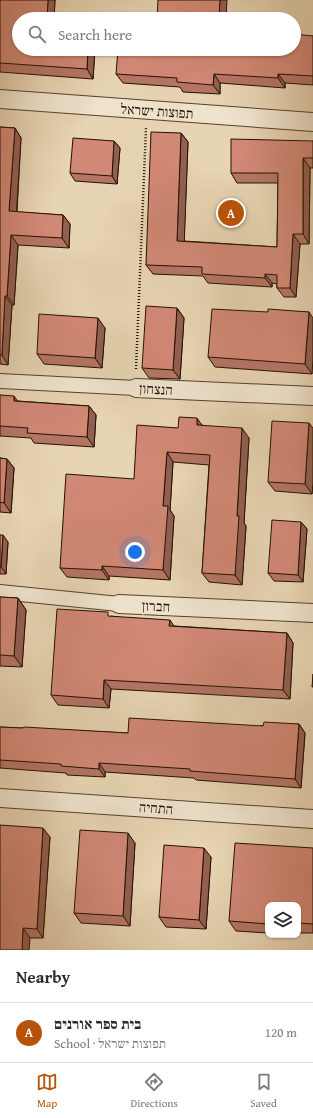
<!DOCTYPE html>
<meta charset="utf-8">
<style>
:root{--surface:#fff;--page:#f7f7f7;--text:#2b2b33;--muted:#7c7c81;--line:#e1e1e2;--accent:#b45309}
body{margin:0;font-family:"Gentium Book Plus","Frank Ruhl Libre",serif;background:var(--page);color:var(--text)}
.controls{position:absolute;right:12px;bottom:12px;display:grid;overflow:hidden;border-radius:8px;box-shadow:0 1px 3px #0004}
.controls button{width:36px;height:36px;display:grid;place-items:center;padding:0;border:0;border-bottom:1px solid var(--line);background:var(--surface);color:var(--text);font:20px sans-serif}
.you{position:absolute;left:135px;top:552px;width:14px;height:14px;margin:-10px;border:3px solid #fff;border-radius:50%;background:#1a73e8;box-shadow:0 0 0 6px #1a73e833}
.badge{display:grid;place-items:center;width:26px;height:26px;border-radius:50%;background:var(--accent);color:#fff;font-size:13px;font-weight:700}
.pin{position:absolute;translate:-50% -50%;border:2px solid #fff;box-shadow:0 1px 4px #0006}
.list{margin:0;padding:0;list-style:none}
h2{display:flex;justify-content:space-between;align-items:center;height:52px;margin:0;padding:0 16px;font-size:17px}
h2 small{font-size:13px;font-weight:400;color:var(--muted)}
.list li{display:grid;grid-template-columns:26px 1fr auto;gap:12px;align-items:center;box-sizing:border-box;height:60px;padding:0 16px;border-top:1px solid var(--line)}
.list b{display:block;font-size:15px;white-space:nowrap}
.list p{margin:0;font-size:13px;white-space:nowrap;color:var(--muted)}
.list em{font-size:13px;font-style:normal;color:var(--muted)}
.icon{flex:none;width:22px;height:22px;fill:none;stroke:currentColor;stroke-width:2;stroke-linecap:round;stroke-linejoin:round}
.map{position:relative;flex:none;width:313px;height:950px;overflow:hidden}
.search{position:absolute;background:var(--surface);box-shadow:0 1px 3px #0004;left:12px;right:12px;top:12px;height:44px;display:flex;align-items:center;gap:10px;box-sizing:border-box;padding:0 14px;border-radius:22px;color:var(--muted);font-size:15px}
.sheet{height:112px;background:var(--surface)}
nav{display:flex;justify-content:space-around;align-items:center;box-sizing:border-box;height:56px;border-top:1px solid var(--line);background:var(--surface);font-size:11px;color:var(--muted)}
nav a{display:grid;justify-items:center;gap:2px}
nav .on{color:var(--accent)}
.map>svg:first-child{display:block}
</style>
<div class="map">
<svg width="313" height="950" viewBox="0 0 313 950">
<rect width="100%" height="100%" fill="#e7d4b2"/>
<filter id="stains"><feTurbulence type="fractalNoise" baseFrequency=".005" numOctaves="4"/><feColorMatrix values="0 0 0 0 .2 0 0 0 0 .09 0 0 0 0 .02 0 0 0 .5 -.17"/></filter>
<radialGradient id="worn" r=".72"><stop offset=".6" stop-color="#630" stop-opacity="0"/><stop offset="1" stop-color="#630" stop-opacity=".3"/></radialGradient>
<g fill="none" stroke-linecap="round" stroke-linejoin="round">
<defs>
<path id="pedestrian" d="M0,381L136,388
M0,592L119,604"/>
<path id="minor" d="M0,99L313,122
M136,388L313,396
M119,604L313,613
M0,798L313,819"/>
</defs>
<use href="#pedestrian" stroke="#56412c" stroke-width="16"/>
<use href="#minor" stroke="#56412c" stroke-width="20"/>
<path stroke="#261000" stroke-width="2.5" stroke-dasharray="1 2" stroke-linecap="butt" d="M136,369L146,128"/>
<use href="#pedestrian" stroke="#efe3cd" stroke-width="14"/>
<use href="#minor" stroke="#efe3cd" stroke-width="18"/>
</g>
<path fill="#b47565" stroke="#261000" d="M0,0H55L54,19H19L95,49L93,79L0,72Z
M313,36V85L285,83V88L220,83V94L183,92L180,87L123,83L116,74Z
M0,127L15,128L21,138L17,212L63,215L70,224L69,248L18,245L14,305H12L8,365L0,364Z
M181,133L188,142L184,241L277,247L278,183H237L231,173L313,141V168H310L309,244H300L296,297H284L277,288V284L272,283V287L208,283L203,276L153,274L146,265Z
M114,141L120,148L117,184L75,181L70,173Z
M177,308L184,318L180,379L149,378L142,368Z
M268,312H309L312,374L215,367L208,357Z
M105,328L102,368L44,364L37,354Z
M0,395L18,401L89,406L96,415L94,447L34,443L31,438L0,436Z
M202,425L249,438L244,523L246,526L242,585L209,582L202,573L209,465L173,462L170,510L174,516L170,580L109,576V580L67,577L60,568L134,479L178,428Z
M313,428V483L312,494L275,491L268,482Z
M0,458L7,459L14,468L11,513L0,512Z
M301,522L307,529L303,582L274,581L268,573Z
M0,535L8,542L6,574H0Z
M0,597L18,598L26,610L22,667L0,666Z
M111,616L174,626L287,633L293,643L290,699L111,689L109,708L58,705L51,695Z
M299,724L305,733L301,788L196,780L194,778L105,772V777L67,775L66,773L0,768V727L128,733Z
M50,837L43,938H30L0,950Z
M135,843L130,926L81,923L74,913Z
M313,848V933H298V905H268V933L236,931L229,921Z
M211,857L206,929L166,927L159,917Z"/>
<path fill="#925f52" stroke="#261000" d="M48,0H55L54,19H47Z
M220,0H227L226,19L219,16Z
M88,49H95L93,79L87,69Z
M214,74L220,83V94L213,85Z
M278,74L285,83V88L278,78Z
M15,128L21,138L16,221L9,211Z
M181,133L188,142L184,250L177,241Z
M114,141L120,148L117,184L112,176Z
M303,158L310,168L309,244L303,234Z
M63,215L70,224L69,248L62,238Z
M293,234L300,244L296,297L290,288Z
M11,235L18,245L14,305L7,296Z
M265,274L272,283V287L265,278Z
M5,296L12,305L8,365L2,355Z
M177,308L184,318L180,379L173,370Z
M309,312L313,318V358L312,374L305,364Z
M98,318L105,328L102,368L95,358Z
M14,396L21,406L14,401Z
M89,406L96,415L94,447L87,437Z
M197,418L204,428L197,425Z
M309,423L313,428V483L312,494L305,484Z
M242,428L249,438L244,523L246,526L242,585L235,575L237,516Z
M167,452L173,462L170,510L174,516L170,580L163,570V506Z
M7,459L14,468L11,513L4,503Z
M301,522L307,529L303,582L298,575Z
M3,535L8,542L6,574L1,567Z
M102,566L109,576V580L102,570Z
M18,598L26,610L22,667L14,656Z
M170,620L176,629L169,626Z
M287,633L293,643L290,699L283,690Z
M104,680L111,689L109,708L103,699Z
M299,724L305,733L301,788L295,779Z
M99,763L105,772V777L99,769Z
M43,828L50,837L43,938L37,929Z
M128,833L135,843L130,926L123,916Z
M204,848L211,857L206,929L199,920Z
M23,928L30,938L29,950H22Z"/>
<path fill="#d18875" stroke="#261000" d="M0,0H48L47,19H19V49H88L87,69L0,63Z
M158,0H220L219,16L262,19H120L121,14L157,17Z
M294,34L313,36V76L278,74V78L214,74L213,85L177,82V78L116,74L118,49H294Z
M0,127L15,128L9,211L63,215L62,238L11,235L7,296H5L2,355H0Z
M151,132L181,133L177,241L277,247L278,173H231V139L313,141V158H303V234H293L290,288H277V275L265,274V278L202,274V267L146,265Z
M73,138L114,141L112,176L70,173Z
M146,306L177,308L173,370L142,368Z
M212,309L268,312V309L309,312L305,364L208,357Z
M39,314L98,318L95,358L37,354Z
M0,395L14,396V401L89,406L87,437L27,433L28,428L0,426Z
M179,417L197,418V425L242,428L237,516H239L235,575L202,573L210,455L167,452L163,506H168L163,570L102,566V570L60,568L66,474L134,479L137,425L178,428Z
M272,421L309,423L305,484L268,482Z
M0,458L7,459L4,503L0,502Z
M272,520L301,522L298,575L268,573Z
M0,535H3L1,567H0Z
M0,597L18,598L14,656L0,655Z
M57,609L108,612V616L170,620L169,626L287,633L283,690L104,680L103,699L51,695Z
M313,674V687H312Z
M129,718L263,726L264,722L299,724L295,779L190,771V769L99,763V769L61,766V764L0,760V727L23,728L24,727L128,733Z
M0,825L43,828L37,929L23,928L22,950H0Z
M80,830L128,833L123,916L74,913Z
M235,843L313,848V924L298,923V905H268V924L229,921Z
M164,845L204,848L199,920L159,917Z"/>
<g text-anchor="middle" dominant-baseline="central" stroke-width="4" stroke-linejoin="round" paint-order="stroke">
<g font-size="14" fill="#261000" stroke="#efe3cd">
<text transform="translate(157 111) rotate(4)">תפוצות ישראל</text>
<text transform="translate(156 389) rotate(3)">הנצחון</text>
<text transform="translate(156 606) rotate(3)">חברון</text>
<text transform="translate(156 808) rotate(4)">התחיה</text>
</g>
</g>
<rect width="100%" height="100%" filter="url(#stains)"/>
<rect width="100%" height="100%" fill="url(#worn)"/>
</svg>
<div class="controls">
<button><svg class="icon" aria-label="layers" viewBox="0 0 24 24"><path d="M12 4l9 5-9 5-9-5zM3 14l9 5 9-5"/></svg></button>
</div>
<div class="you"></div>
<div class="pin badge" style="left:231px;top:213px">A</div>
<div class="search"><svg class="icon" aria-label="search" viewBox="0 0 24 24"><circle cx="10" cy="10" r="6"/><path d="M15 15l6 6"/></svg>Search here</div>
</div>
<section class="sheet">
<h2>Nearby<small></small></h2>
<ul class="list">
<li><span class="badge">A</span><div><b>בית ספר אורנים</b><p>School · תפוצות ישראל</p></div><em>120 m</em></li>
</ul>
</section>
<nav>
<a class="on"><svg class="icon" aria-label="map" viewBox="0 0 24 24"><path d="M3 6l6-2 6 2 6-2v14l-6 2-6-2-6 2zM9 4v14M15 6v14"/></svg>Map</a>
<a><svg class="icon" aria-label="directions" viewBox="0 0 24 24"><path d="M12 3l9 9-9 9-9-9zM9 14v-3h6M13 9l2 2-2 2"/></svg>Directions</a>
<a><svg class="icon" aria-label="saved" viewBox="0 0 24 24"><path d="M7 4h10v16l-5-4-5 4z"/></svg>Saved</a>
</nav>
